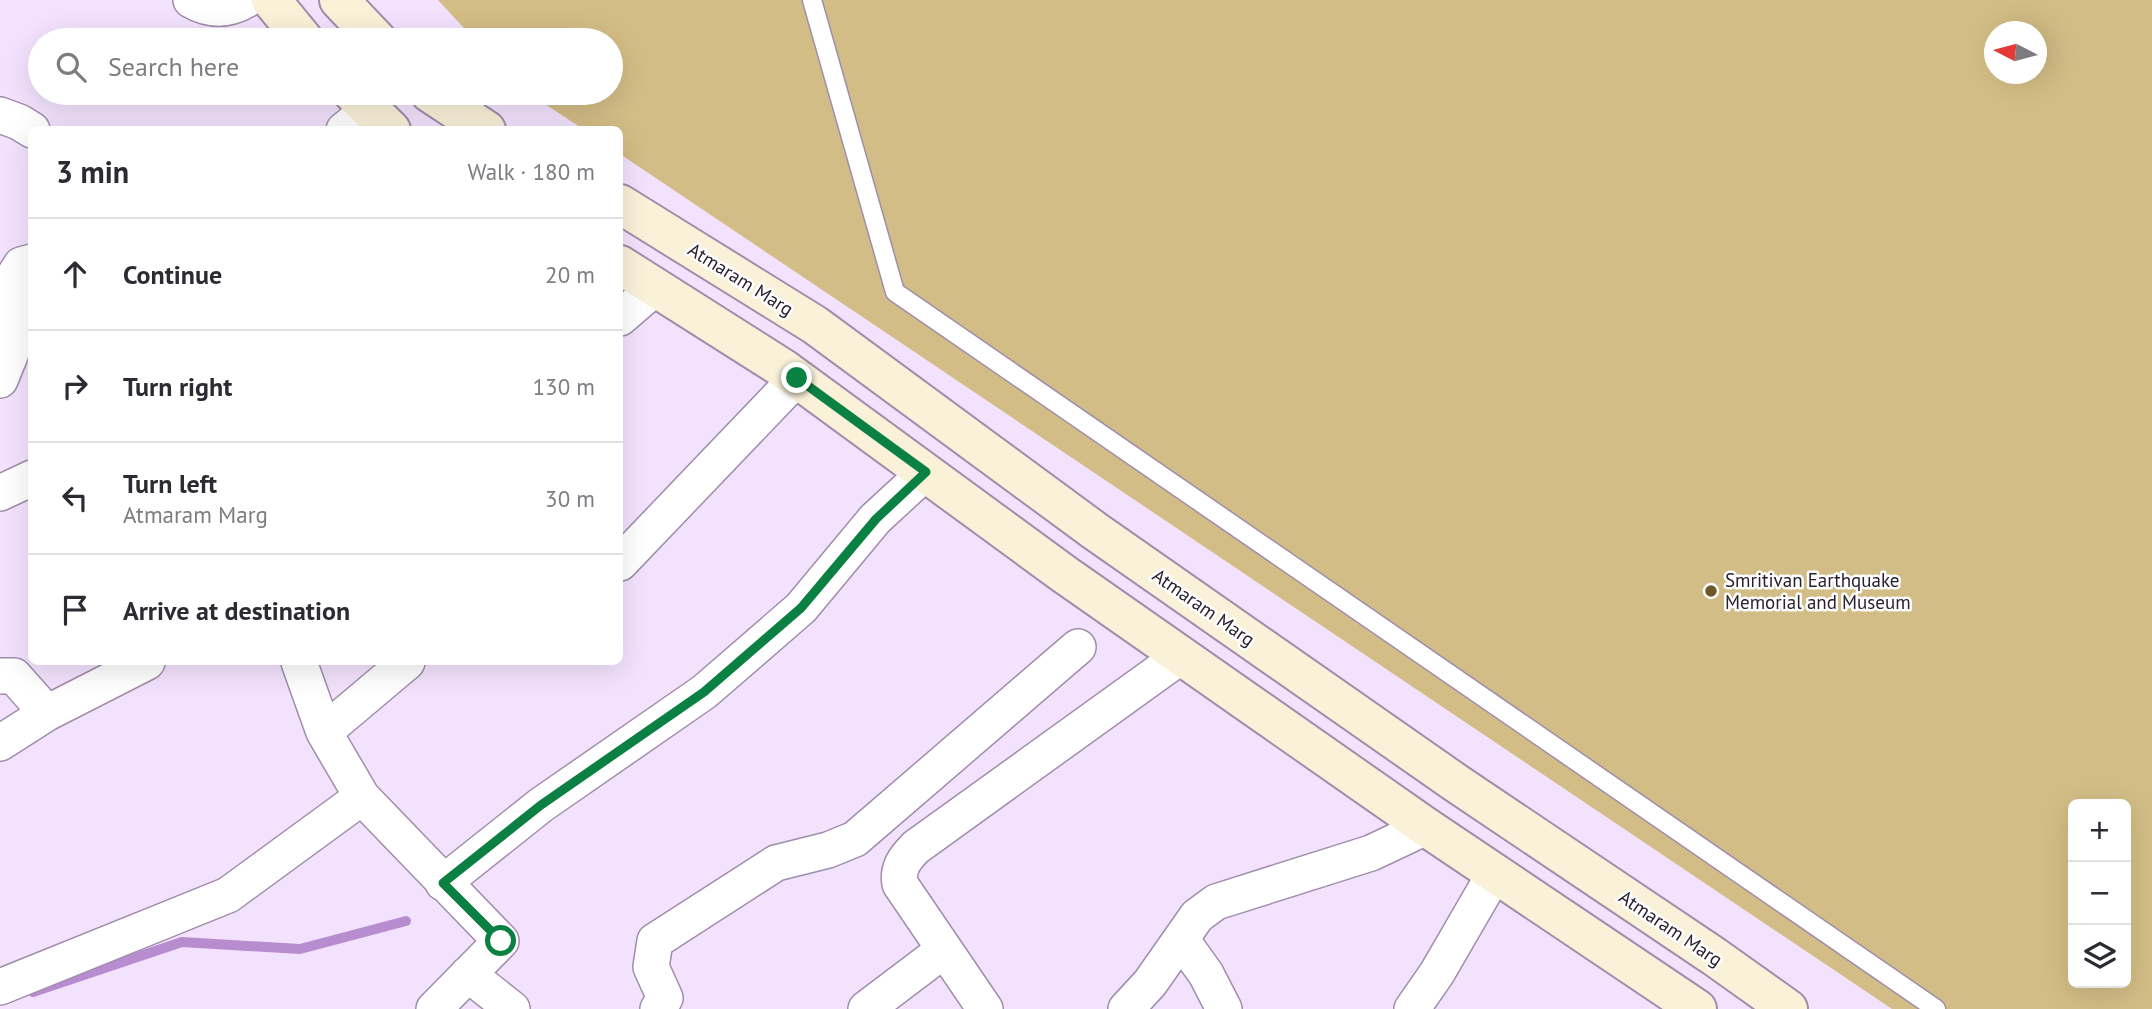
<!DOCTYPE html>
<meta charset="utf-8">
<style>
:root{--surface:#fff;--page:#f7f7f7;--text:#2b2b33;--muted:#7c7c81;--line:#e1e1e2}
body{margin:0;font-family:"PT Sans",sans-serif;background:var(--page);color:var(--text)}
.controls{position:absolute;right:21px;bottom:21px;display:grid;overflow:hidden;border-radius:10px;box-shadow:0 7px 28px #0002}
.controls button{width:63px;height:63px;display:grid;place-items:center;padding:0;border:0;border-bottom:2px solid var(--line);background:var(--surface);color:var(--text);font:35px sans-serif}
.compass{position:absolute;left:1984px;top:21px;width:63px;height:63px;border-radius:50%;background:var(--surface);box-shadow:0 7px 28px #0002;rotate:276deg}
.stop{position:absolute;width:21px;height:21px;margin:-16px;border:5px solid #0b8043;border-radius:50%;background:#fff}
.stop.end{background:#0b8043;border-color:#fff;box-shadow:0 2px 7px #0008}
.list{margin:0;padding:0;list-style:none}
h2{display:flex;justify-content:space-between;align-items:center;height:91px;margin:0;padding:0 28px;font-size:30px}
h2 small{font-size:23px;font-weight:400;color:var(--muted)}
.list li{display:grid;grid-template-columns:46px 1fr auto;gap:21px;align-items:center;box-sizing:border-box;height:112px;padding:0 28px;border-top:2px solid var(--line)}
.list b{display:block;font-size:26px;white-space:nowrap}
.list p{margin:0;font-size:23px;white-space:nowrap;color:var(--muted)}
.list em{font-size:23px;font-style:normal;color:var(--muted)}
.icon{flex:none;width:38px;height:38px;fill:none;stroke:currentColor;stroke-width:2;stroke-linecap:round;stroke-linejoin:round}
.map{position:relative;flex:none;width:2152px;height:1009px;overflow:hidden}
.search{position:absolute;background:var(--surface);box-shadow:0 7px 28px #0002;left:28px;top:28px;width:595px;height:77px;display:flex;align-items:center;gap:18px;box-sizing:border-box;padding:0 24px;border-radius:38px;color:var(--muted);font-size:26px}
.panel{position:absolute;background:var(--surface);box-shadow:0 7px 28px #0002;left:28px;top:126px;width:595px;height:539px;border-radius:10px}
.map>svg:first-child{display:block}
</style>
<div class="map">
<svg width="2152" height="1009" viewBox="0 0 2152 1009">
<rect width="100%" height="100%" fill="#f3e2fd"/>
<path fill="#d3bd86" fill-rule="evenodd" d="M438,0H2152V1009H1892L620,154V130L583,129L528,93H611V40H475ZM1994,32H2036V74H1994ZM2073,804H2126V983H2073Z"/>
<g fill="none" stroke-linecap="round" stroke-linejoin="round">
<path stroke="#b78dcf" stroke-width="10" d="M33,992L182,942L300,949L406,921"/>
<defs>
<path id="service" d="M812,0L895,292L1936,1009"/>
<path id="minor" d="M191,0C210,11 227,11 246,0
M0,115L19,122L32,130
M344,130L369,110
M620,318L656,287
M0,380L11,353V281L21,265L32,262
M0,493L32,478
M620,563L797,378
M299,662L324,732L362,797L501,941L434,1009
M0,676H14L47,713
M324,732L407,662
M0,743L47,713L147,662
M443,883L541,805L704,692L801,608L875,519L926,472
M1181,939L1206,974L1224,1009
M468,974L512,1009
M0,987L228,895L362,797
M658,1009L665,998L651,967L655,941L776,863L828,850L855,839L1078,647
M866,1009L944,950
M985,1009L900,884C897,868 905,858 916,847L1181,656
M1126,1009L1150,983L1197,916L1216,902L1371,853L1426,827
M1412,1009L1437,973L1495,873"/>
<path id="secondary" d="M271,0L304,40
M339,0L377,40
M353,93L391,130
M430,93L486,130
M620,204L815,325L1095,531L1456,783L1715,957L1788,1009
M620,265L784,369L1064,574L1426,827L1697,1009"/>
</defs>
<use href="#service" stroke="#a08dab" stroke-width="21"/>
<use href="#minor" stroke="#a08dab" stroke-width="38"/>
<use href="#secondary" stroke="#a08dab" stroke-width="42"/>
<use href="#service" stroke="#fff" stroke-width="18"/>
<use href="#minor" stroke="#fff" stroke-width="35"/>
<use href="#secondary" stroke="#faf1d9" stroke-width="38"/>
</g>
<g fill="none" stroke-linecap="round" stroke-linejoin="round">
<path stroke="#0b8043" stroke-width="9" d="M501,941L443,883L541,805L704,692L801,608L876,519L926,472L797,378"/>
</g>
<circle fill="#6c5927" stroke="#fff" stroke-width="2.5" cx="1711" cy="591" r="7"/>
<g text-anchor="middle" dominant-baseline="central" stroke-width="5" stroke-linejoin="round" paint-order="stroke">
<g font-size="19" fill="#28202c" stroke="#fff">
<text transform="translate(741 279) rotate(32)">Atmaram Marg</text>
<text transform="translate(1204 607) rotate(35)">Atmaram Marg</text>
<text transform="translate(1671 928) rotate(34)">Atmaram Marg</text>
</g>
<g font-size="19" fill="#28202c" stroke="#fff" text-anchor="start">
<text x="1725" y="580">Smritivan Earthquake<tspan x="1725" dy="22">Memorial and Museum</tspan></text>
</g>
</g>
</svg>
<div class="controls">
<button>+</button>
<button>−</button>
<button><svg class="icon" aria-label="layers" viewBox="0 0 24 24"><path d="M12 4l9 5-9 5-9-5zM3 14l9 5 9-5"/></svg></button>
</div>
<svg class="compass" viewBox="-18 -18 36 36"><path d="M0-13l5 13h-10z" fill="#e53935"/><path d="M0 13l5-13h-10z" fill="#7c7c81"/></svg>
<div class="stop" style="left:501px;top:941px"></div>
<div class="stop end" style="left:797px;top:378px"></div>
<div class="search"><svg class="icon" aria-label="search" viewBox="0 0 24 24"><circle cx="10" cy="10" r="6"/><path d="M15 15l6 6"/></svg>Search here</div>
<section class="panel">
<h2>3 min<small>Walk · 180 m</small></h2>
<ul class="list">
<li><svg class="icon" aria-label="ahead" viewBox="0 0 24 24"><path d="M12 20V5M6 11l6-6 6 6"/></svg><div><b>Continue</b></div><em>20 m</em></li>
<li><svg class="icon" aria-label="right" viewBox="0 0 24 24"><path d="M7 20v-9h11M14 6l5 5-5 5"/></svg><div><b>Turn right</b></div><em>130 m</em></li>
<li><svg class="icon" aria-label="left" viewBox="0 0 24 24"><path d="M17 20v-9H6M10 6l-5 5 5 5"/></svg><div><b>Turn left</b><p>Atmaram Marg</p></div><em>30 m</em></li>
<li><svg class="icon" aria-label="arrive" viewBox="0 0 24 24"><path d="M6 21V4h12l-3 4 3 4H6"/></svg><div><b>Arrive at destination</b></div></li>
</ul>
</section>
</div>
